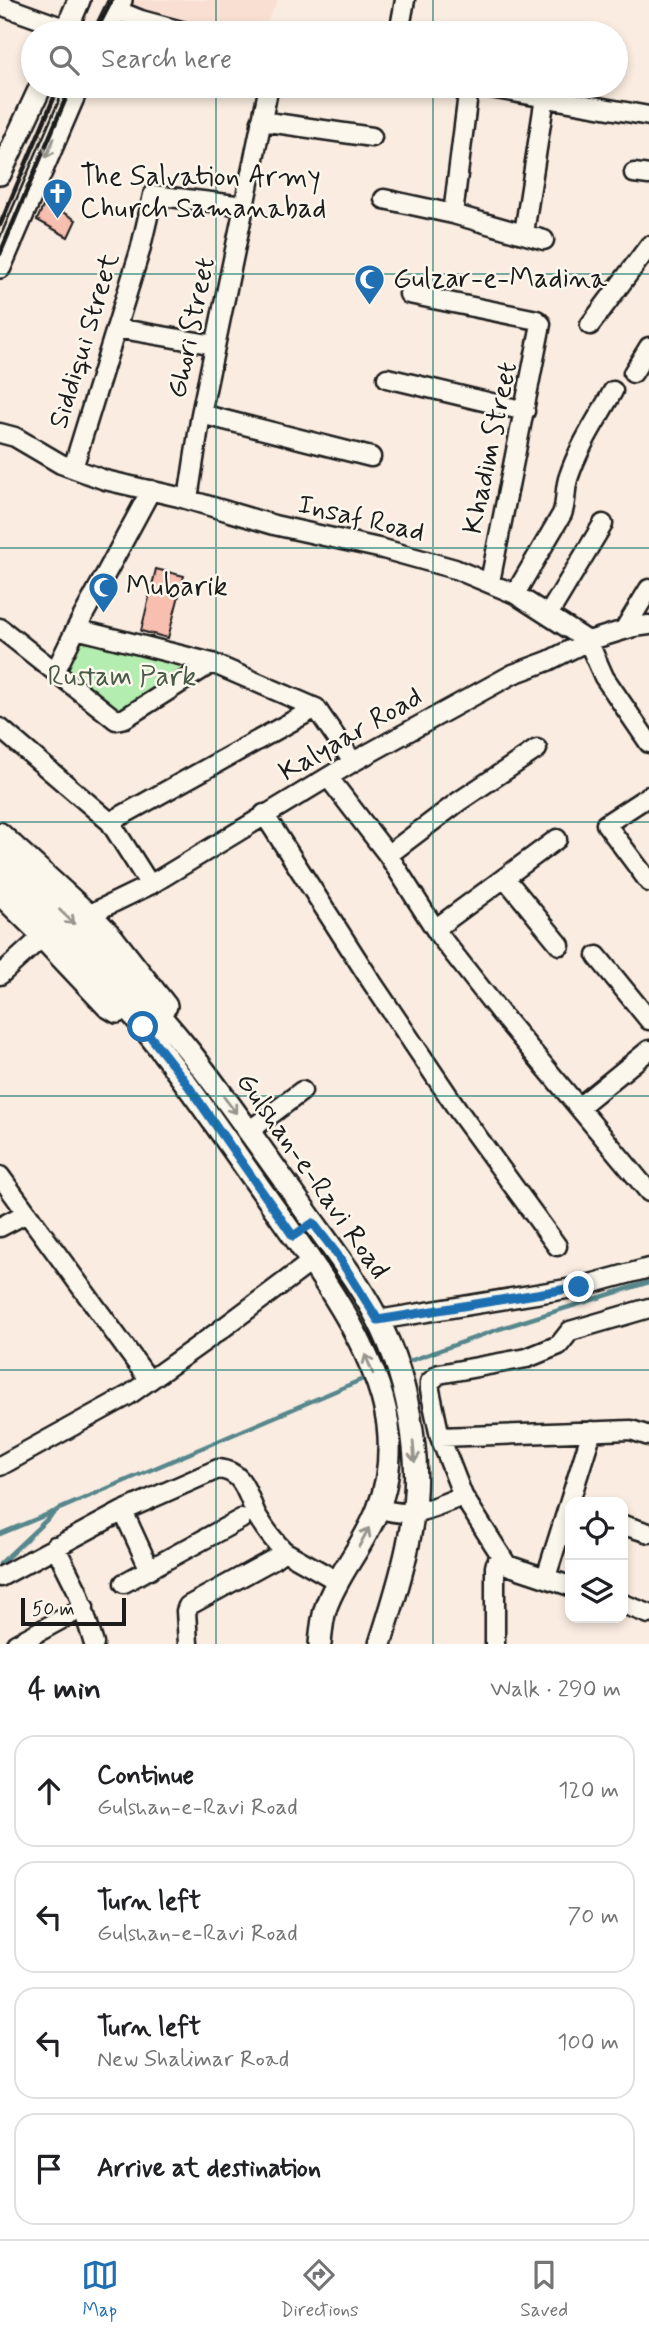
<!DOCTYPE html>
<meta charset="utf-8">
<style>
:root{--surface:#fff;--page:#f2f2f2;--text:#202124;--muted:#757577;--line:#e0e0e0;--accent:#1f6fb2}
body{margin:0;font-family:Mynerve,sans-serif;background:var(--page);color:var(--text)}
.controls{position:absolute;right:21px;bottom:21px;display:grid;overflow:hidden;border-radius:14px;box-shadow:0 4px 10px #0003}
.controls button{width:63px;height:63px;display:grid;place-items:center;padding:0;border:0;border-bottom:2px solid var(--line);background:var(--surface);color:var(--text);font:35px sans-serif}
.scale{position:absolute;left:21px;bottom:18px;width:105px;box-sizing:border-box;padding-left:7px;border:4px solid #1c1c1c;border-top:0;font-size:19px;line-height:24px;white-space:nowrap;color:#1c1c1c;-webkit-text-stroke:5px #fbf7ec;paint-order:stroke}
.stop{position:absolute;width:21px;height:21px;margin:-16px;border:5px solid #1f6fb2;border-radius:50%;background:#fff}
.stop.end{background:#1f6fb2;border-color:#fff;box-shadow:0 2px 7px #0008}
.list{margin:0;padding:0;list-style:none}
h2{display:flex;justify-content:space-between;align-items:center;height:91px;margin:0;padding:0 28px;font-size:30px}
h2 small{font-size:23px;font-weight:400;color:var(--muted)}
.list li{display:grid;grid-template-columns:46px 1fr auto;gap:21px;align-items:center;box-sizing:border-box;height:112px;margin:0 14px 14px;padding:0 14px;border:2px solid var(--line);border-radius:21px}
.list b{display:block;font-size:26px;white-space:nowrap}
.list p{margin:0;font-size:23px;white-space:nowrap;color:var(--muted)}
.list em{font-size:23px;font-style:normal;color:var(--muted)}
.icon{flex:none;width:38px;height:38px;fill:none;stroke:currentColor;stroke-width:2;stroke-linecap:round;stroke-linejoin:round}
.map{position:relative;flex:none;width:649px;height:1644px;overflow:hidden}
.search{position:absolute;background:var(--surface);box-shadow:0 4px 10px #0003;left:21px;right:21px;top:21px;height:77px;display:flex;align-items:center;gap:18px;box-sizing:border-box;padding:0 24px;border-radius:38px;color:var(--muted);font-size:26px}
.sheet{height:595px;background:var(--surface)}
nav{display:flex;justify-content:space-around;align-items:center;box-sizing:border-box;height:98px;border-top:2px solid var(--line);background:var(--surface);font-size:19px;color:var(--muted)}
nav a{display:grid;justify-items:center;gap:4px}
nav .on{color:var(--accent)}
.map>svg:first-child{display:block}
</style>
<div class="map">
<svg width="649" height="1644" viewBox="0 0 649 1644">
<rect width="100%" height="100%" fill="#faece0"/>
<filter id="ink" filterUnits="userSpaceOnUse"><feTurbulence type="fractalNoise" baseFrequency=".0143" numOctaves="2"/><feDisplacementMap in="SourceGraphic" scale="14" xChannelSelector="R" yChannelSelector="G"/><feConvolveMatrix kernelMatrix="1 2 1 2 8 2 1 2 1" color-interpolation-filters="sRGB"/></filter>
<g filter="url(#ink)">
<path fill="#f9ded2" d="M120,0H278L261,33H177L112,18Z"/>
<path fill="#b4edb0" stroke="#688466" stroke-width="2" d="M79,630L212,663L125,718L56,670Z"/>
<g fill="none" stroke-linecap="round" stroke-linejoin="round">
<path stroke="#57878c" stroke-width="4.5" d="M404,1363L499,1329L649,1282
M0,1534L53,1512
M0,1564L57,1510L370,1376"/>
</g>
<path fill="#f8beb0" stroke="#1c1c1c" stroke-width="2" d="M45,202L76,220L68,237L37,220Z
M156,569L184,576L168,638L141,631Z"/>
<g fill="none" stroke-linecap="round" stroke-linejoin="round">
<defs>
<path id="minor" d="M0,5L67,29
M116,10L141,20L189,33
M399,33L405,0
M479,86L649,116
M261,121L372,137
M634,173L649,175
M384,199L453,214L544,240
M453,214L469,86
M524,233L545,97
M409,294L537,320L541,324L490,582
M590,325L649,246
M116,328L215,345
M633,373L649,347
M387,378L525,411
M201,414L371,457
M0,433L15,437L61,464L105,480L179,497L274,525L383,549L455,569L515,594L588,641L604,677L649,743
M73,468L140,251L153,195L244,206
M188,499L201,414L269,86
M515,594L562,514C567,502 564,489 569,476C579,446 598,418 613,391
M548,615L603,524
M0,628L116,720L125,718L212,663
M76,629L212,663L316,708L353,762
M624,630L649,589
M56,670L76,629L151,490
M0,728L110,822L316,708
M328,777L388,855L439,935L501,1014L649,1192
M649,796L606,824L649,882
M264,814L371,981L460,1113L557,1246
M110,822L150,885
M0,832L90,914L150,885L353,762L513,674L548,661L588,641L634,627L649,625
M388,855L458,802L537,749
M505,878L560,945
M0,896L42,937L0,975
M435,929L557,839
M597,956L649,1020
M579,1107L649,1050
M249,1131L302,1091
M0,1176L149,1380
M0,1227L27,1213
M378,1320L579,1287L649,1268
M440,1437L631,1430L649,1436
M0,1466L129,1395L219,1331L311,1262
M463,1496L440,1437L430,1390V1382L439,1374L527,1358L559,1345L570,1331L649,1308
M378,1508C414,1520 430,1508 463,1496L507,1565L570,1586
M123,1511L150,1570
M623,1525L649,1533
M55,1546L78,1592L94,1644
M0,1577L123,1511L218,1469C245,1471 247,1496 257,1516C265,1529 273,1540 284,1551
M546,1577L592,1431
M124,1583L241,1519
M623,1604L649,1614
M16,1644L84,1607
M188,1644L186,1611L188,1606L272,1560L284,1551L339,1582
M495,1644V1567L496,1563L502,1559"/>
<path id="major" d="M65,33L79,0
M105,33L121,0
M0,174L41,86
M0,267L78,86
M0,853C66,916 133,981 190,1052C226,1098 259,1146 293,1193C323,1237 360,1281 383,1330C400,1366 410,1407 414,1447C422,1513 400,1582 380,1644
M0,875C44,916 87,958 125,1005C176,1066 221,1133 267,1198C311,1261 385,1357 389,1436C390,1459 387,1487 378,1509C365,1544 338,1573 326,1607C322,1619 321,1632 320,1644
M90,914L112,937L166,1006
M42,937L107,1006L117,1012"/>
</defs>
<use href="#minor" stroke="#1c1c1c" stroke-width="23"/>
<use href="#major" stroke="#1c1c1c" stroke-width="26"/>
<use href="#minor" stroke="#fbf7ec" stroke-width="18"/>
<use href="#major" stroke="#fbf7ec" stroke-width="21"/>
<path stroke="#1c1c1c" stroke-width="4.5" d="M95,33L112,0
M0,225L59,86
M0,254L71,86"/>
</g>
<defs><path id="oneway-shaft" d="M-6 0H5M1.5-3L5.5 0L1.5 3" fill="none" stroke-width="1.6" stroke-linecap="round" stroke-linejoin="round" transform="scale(1.75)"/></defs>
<g stroke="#97948e">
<use href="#oneway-shaft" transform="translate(50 148) rotate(113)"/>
<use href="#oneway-shaft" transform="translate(67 917) rotate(44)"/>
<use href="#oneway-shaft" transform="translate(230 1105) rotate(53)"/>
<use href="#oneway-shaft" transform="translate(369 1364) rotate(-112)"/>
<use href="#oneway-shaft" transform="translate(414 1452) rotate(85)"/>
<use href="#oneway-shaft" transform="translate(364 1537) rotate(-62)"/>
</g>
</g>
<g fill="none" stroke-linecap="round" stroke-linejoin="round" filter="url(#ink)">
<path stroke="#1f6fb2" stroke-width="9" d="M143,1027L182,1077L293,1236L313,1223L336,1253L378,1320L579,1287"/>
</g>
<path fill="none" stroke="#0f766e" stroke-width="2" stroke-opacity="0.55" d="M216,0V33M433,0V33M216,86V1644M433,86V1644M0,274H649M0,548H649M0,822H649M0,1096H649M0,1370H649"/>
<defs>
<symbol id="church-pin" viewBox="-11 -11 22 30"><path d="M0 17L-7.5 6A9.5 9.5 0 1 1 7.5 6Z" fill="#1f6fb2" stroke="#fbf7ec"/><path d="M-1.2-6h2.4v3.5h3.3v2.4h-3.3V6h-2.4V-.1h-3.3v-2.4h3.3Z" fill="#fff"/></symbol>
<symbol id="mosque-pin" viewBox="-11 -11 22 30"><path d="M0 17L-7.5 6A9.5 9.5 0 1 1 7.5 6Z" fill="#1f6fb2" stroke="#fbf7ec"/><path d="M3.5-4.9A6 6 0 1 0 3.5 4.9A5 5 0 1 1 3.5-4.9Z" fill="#fff"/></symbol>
</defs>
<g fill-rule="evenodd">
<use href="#church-pin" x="40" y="176" width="35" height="47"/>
<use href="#mosque-pin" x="352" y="262" width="35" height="47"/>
<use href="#mosque-pin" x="86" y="570" width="35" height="47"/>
</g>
<g text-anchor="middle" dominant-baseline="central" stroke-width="5" stroke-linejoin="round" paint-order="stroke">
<g font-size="28" fill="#1c1c1c" stroke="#fbf7ec" text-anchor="start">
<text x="80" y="177">The Salvation Army<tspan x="80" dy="32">Church Samanabad</tspan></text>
<text x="393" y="279">Gulzar-e-Madina</text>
<text x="126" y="587">Mubarik</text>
</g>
<g font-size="28" fill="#1c1c1c" stroke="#fbf7ec">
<text transform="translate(192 328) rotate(-78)">Ghori Street</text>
<text transform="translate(85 341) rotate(-73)">Siddiqui Street</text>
<text transform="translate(491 448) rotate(-78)">Khadim Street</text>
<text transform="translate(361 519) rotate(13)">Insaf Road</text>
<text transform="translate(351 735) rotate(-30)">Kalyaar Road</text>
<text transform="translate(312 1176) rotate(55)">Gulshan-e-Ravi Road</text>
</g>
<g font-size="28" fill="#4a5b48" stroke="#fbf7ec">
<text x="122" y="677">Rustam Park</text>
</g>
</g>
</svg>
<div class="controls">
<button><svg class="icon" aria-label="locate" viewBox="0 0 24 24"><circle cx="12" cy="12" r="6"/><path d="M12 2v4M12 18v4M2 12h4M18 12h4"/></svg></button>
<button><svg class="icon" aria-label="layers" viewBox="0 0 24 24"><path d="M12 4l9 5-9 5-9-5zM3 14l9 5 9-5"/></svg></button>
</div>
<div class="scale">50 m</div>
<div class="stop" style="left:143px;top:1027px"></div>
<div class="stop end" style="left:579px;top:1287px"></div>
<div class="search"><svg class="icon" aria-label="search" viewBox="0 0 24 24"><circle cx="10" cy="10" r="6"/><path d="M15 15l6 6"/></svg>Search here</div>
</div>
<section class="sheet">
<h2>4 min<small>Walk · 290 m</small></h2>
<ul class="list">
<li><svg class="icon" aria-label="ahead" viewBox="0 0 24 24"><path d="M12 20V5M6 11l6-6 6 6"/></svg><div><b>Continue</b><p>Gulshan-e-Ravi Road</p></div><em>120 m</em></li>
<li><svg class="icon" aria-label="left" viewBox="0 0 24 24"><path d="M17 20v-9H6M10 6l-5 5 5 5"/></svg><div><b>Turn left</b><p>Gulshan-e-Ravi Road</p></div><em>70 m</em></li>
<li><svg class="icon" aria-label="left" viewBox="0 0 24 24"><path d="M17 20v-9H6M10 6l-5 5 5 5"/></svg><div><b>Turn left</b><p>New Shalimar Road</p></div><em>100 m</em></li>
<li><svg class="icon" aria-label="arrive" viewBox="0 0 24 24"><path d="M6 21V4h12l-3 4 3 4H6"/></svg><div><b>Arrive at destination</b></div></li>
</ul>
</section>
<nav>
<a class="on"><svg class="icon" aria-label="map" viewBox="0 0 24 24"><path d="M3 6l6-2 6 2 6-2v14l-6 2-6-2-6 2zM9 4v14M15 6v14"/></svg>Map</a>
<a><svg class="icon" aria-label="directions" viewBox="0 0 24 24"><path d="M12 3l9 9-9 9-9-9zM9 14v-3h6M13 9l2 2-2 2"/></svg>Directions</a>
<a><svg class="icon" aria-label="saved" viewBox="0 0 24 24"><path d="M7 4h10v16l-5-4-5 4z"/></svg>Saved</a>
</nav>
